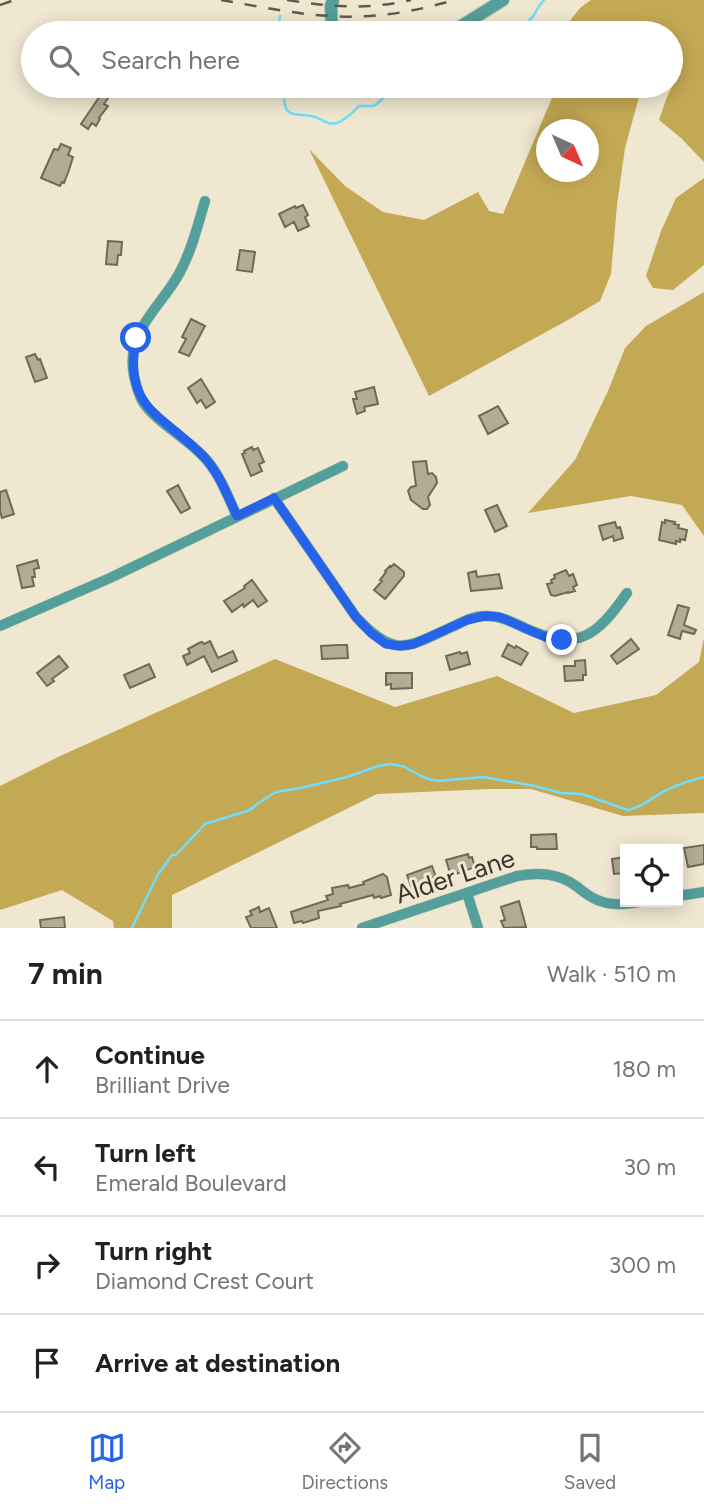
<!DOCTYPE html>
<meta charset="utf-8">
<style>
:root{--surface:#fff;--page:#f2f2f2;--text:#202124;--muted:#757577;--line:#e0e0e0;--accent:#2563eb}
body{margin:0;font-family:Figtree,sans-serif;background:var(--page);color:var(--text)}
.controls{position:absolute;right:21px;bottom:21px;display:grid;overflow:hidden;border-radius:0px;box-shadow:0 4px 18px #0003}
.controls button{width:63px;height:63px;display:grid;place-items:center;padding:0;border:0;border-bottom:2px solid var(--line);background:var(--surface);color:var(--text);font:35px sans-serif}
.compass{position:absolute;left:536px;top:119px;width:63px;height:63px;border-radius:50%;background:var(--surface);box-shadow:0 4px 18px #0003;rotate:136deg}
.stop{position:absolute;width:21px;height:21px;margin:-16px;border:5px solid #2563eb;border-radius:50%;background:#fff}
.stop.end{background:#2563eb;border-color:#fff;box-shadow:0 2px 7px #0008}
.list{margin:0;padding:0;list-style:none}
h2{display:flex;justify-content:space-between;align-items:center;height:91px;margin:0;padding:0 28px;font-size:30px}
h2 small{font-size:23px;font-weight:400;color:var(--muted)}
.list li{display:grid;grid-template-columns:46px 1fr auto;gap:21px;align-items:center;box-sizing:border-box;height:98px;padding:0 28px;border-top:2px solid var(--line)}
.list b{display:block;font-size:26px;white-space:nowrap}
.list p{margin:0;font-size:23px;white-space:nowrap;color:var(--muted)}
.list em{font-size:23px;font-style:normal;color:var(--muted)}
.icon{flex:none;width:38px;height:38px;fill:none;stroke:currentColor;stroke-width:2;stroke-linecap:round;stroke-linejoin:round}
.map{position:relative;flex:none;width:704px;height:928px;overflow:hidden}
.search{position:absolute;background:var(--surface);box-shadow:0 4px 18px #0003;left:21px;right:21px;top:21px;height:77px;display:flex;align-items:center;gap:18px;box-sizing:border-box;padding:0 24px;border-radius:38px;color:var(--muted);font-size:26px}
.sheet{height:483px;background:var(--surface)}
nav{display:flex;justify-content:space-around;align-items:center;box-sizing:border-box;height:98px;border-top:2px solid var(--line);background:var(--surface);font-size:19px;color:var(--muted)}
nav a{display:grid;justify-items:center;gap:4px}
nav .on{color:var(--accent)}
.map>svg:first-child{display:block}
</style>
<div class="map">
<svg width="704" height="928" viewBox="0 0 704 928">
<rect width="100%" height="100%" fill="#efe7d0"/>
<path fill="#c4a954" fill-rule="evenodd" d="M591,0H704V162L681,138L659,120L667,97L676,78L671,77V33H560L581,7Z
M557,86H652L639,97L625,148L617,205L611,274L600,301L568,320L429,396L309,149L345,186L383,212L424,220L478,192L489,211L503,214ZM546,130H588V172H546Z
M704,178V265L673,290L653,288L646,276L661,231L676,198Z
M704,292V536L682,505L631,496L528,513L575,460L608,391L625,348L646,326Z
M704,638V813L623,816L531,789H489L377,794L172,895V928H114L113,921L62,890L0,910V786L58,757L275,659L395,707L497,676L574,713L656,695L699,662Z"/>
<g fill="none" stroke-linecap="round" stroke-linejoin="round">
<path stroke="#70ddfe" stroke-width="2.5" d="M278,33L280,16
M519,33C522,25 529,22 534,15C537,9 539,5 544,0
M283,86C285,93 283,102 286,108C290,117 303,114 311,116C321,117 326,126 337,123C346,120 352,113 359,106H374L386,96L407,90L433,89L463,97L473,95L479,86
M132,928L157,876L172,855H176L205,824L250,810L257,804L276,792L301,788L347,777L378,766L391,764L405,767L421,776L429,779L438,781L483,777L535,786L561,793L582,794L628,810C642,808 652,797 665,791C677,785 691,780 704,777"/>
</g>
<path fill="#b2ab95" stroke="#706954" stroke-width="2" d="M103,86H116L104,104L108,106L99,118L100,119L96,126L92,123L88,129L81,124L102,93L99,91Z
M61,144L71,148L68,155L73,157L69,170L64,183L62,182L60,186L41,178L54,149L58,150Z
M303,205L308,215L305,217L309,226L298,231L294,222L285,227L279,214L295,206L296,208Z
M108,241L122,242L121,255H118L117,265L106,264Z
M240,250L255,252L252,272L237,270Z
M191,319L205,326L189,356L179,352L186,339L182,337Z
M35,354L38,360L40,359L47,378L35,382L26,357Z
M201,379L215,402L206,408L201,400L197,403L188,388Z
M374,387L378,404L364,407L365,411L357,414L353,399H357L355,392Z
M498,406L508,423L488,434L479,416Z
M252,447L253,450L258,448L264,462L259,464L262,471L251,476L242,454L245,453L244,451Z
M426,461L428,474L432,473L436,477L437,483L428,497L430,505L427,509H423L411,500L408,491L411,487L416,486L413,462Z
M178,485L190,508L181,513L167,491Z
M6,490L14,514L2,518L0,511V492Z
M497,505L507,526L495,532L485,510Z
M665,520L675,522L674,524L679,525L678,528L687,530L685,540L680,539V542L676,541V544L659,540L662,522L665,523Z
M615,522L617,528L620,527L623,538L614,541L613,536L603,540L599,526Z
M37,560L39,568L34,569L35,577H32L34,586L22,588L17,566Z
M394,564L404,572V576L385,599L374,590L382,581L380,580L386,572L385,571L390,566L391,567Z
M566,570L569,576L573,574L577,585L573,587L575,591L568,593V592L555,596L551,595L547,584L552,583L551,580L555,578L554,575Z
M476,571L477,577L499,574L502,588L471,591L468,573Z
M252,580L267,601L258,607L253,600L244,607L243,604L232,612L224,601L245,588L244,586Z
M678,605L689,608L684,625L696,630L694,634L682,631L680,639L668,635Z
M631,639L639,649L617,664L611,656Z
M210,641L218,658L233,651L237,661L212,672L204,656L187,665L183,656L190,653L188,649L199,643L202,642L204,644Z
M508,644L515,648L516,646L528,653L521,665L502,656Z
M339,645H347L348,658L322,659L321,646Z
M460,652L461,654L467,652L470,664L450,670L446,656Z
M59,656L68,667L52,679L54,681L47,686L37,673Z
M585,660L586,675H583V680L565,681L564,666H575V661Z
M149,664L155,677L130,688L124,675Z
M386,673H412V688L391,689V684L386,685Z
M556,834L557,849H537V847H531V835Z
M704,845V864L688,867L684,848Z
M468,854L469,858L472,857L475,867L451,876L446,860Z
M625,857V871H623L624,873L614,874L612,859Z
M432,866L436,877L430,878L431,880L411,886L407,875Z
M383,874L387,877L391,895L381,898L380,896L374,898L373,895L340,904L341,906L318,911L319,918L303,923L302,921L294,923L291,912L328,900L326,896L333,894L332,888L348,885L349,888L364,884L363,882Z
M519,901L526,927L504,928L501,921L505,920L501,907Z
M259,907L260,912L269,908L277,928H251L246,917L252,915L250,911Z
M64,917L65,928H41L40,920Z"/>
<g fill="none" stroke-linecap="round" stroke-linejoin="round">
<defs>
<path id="minor" d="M205,201C198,224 192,250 180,272C161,308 125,330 134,376C136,385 138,394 143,402C155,421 186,438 203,456C219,472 227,495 237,516
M274,498L356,617C396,660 407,647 454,626C464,621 474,616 485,616C499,615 512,622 525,628C578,652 596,637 627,593
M0,626L110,578L343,466
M467,893L478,928
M678,896L704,892
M362,928L517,876C539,872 558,873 576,886C584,892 590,898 600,901C612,906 626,904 639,902"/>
<path id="tertiary" d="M332,33L331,6L333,0
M450,33L503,0"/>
</defs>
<use href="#minor" stroke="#cac3af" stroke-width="11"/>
<use href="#tertiary" stroke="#cac3af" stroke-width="14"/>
<use href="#minor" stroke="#539f9b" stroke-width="10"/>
<use href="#tertiary" stroke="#539f9b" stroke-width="12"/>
<path stroke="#5f5b4f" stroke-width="2.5" stroke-dasharray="12 12" stroke-linecap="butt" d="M221,0C257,6 293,14 330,16C372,19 414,12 454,0
M287,0C331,7 366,10 411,0
M0,5L14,0"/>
</g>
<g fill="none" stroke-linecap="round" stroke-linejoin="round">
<path stroke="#2563eb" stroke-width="9" d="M136,338C123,409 161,413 202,455C219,472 227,495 237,516L274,498L356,617L371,633L386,644L400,646L414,644L467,620L484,616L500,617L545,637L562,640"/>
</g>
<g text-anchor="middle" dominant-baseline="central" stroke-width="6" stroke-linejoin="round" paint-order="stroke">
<g font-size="26" fill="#38352c" stroke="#efe7d0">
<text transform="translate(455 876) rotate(-18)">Alder Lane</text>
</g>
</g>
</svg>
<div class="controls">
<button><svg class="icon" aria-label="locate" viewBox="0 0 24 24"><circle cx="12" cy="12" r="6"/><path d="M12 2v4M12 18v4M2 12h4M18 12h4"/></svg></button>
</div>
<svg class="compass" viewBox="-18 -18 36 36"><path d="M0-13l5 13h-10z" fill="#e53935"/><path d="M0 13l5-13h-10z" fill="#757577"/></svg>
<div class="stop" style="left:136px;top:338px"></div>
<div class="stop end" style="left:562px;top:640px"></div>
<div class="search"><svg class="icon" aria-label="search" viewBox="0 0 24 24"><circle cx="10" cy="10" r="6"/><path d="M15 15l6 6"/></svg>Search here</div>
</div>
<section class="sheet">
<h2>7 min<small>Walk · 510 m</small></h2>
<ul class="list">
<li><svg class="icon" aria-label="ahead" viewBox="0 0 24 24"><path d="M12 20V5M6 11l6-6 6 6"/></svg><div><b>Continue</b><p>Brilliant Drive</p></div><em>180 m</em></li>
<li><svg class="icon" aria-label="left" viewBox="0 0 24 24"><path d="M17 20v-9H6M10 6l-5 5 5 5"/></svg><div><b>Turn left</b><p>Emerald Boulevard</p></div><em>30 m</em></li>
<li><svg class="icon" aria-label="right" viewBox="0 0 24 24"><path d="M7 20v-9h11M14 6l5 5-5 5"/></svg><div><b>Turn right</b><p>Diamond Crest Court</p></div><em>300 m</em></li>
<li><svg class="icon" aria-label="arrive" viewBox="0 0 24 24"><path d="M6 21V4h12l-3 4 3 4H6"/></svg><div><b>Arrive at destination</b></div></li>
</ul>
</section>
<nav>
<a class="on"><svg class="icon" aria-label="map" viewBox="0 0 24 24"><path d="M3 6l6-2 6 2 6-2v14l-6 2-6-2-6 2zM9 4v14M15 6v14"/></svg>Map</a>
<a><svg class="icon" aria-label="directions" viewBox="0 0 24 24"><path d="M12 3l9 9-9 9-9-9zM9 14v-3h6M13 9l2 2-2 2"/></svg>Directions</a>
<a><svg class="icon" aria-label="saved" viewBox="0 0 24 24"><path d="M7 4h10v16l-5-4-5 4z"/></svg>Saved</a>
</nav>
